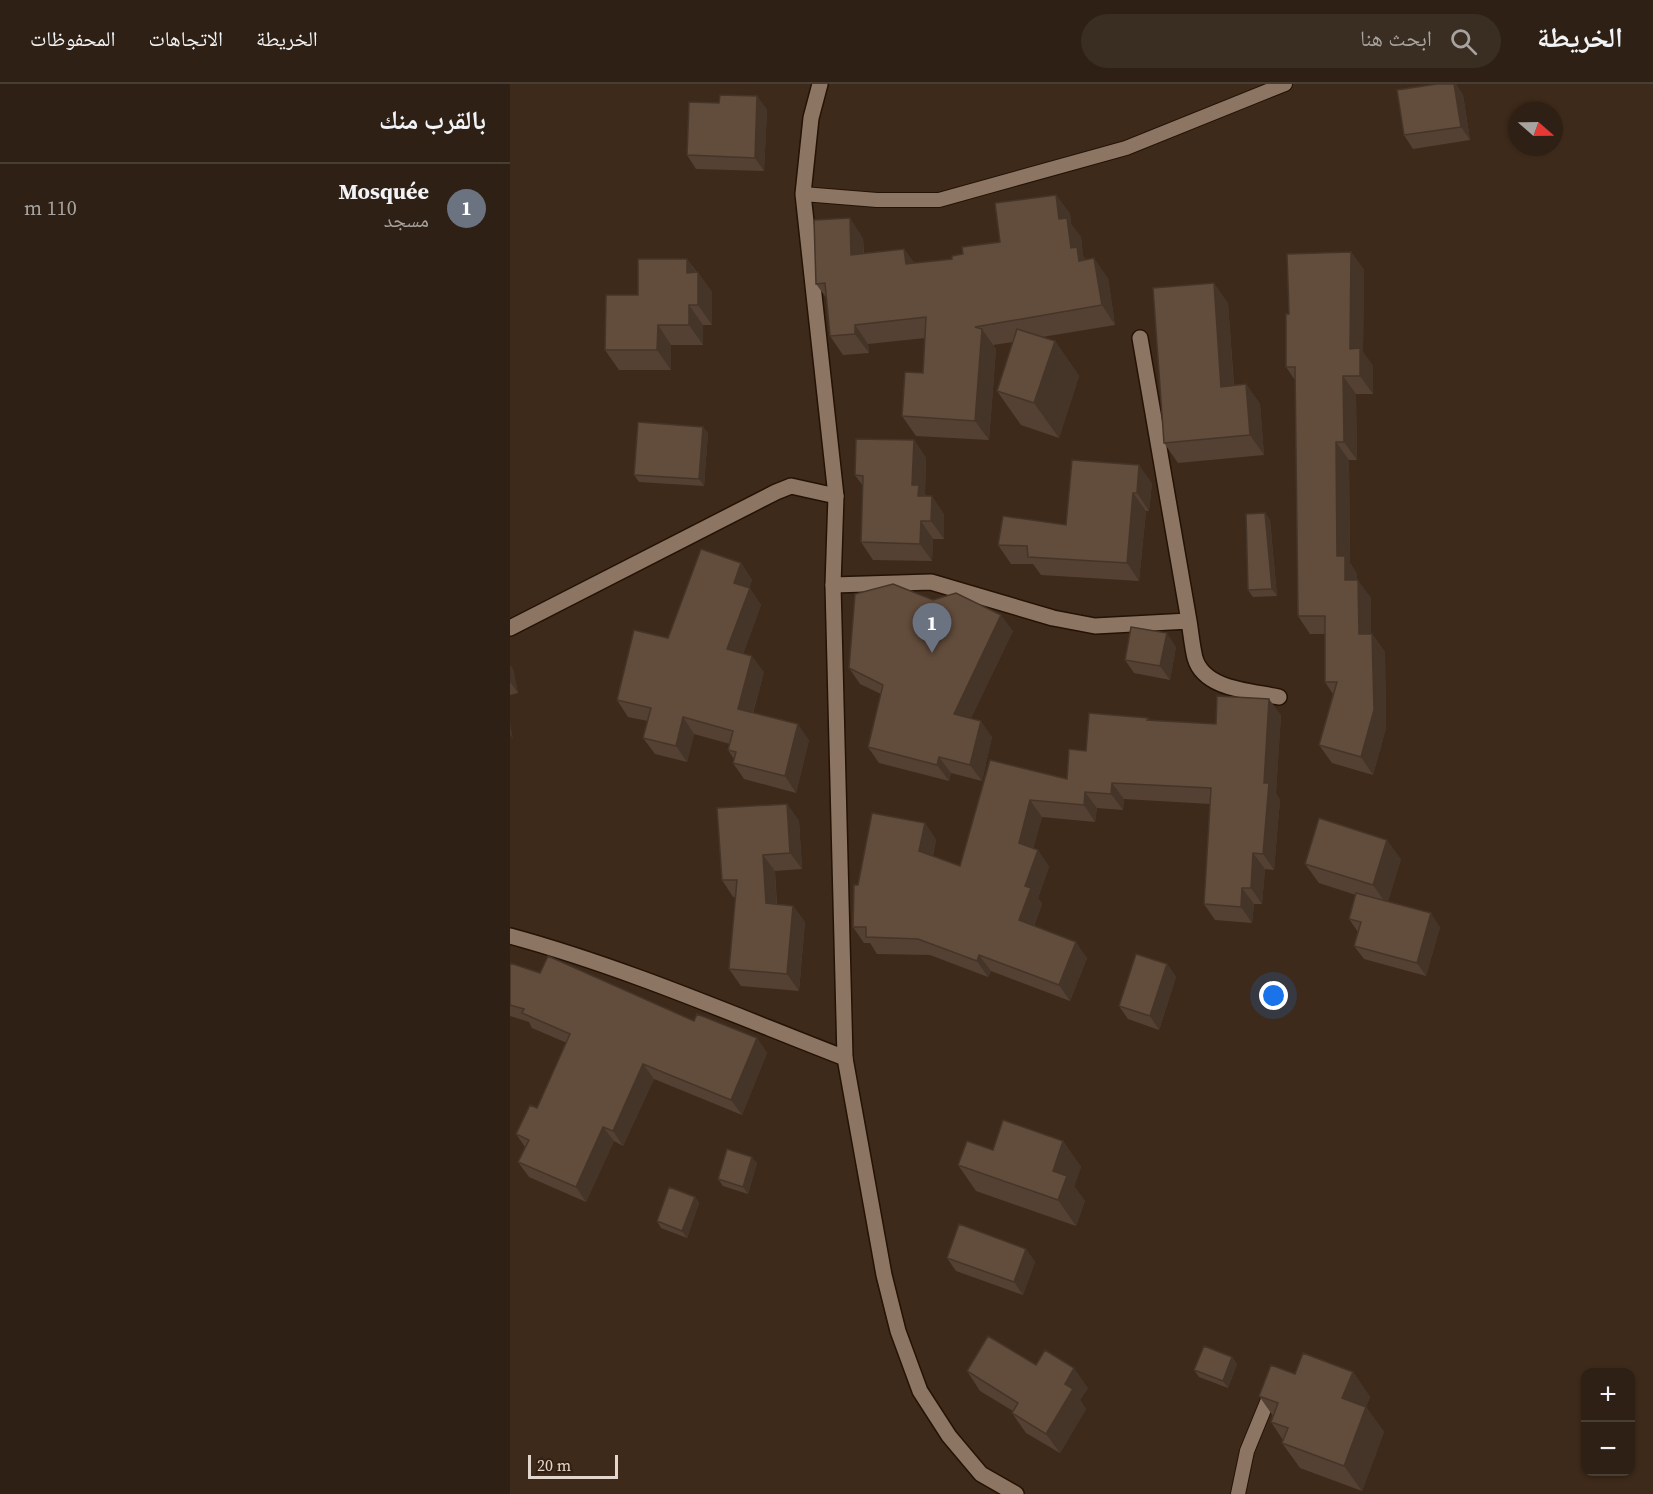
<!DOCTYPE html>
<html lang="ar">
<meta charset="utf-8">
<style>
:root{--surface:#2e2014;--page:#3a2d22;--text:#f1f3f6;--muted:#a7a3a0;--line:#493e34;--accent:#0b8043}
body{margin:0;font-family:"Source Serif 4","Noto Naskh Arabic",serif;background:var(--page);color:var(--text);direction:rtl}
.controls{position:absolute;right:18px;bottom:18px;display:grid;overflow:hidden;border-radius:12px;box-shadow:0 2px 4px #0004}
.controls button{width:54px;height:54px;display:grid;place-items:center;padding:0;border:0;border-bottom:2px solid var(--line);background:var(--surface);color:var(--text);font:30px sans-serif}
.compass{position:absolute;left:999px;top:18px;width:54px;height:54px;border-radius:50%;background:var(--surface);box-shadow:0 2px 4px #0004;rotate:110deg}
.scale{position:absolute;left:18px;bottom:15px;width:90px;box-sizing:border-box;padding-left:6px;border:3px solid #e3d6cc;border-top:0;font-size:16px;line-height:21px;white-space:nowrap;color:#e3d6cc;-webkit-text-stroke:4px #342011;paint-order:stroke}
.you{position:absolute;left:764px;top:912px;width:21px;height:21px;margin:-15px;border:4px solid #fff;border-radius:50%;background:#1a73e8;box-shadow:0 0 0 9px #1a73e833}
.badge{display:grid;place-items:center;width:39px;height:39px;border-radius:50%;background:var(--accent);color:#fff;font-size:20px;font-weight:700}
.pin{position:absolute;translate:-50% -50px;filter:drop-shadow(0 2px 3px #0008)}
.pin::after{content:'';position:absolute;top:32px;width:21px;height:18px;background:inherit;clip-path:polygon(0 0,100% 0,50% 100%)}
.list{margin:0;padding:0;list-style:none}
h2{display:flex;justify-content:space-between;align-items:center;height:78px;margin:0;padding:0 24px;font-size:26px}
h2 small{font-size:20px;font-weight:400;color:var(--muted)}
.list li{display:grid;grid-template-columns:39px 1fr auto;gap:18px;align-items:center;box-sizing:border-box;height:90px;padding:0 24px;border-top:2px solid var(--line)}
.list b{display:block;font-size:22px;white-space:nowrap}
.list p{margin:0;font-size:20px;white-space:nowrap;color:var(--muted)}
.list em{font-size:20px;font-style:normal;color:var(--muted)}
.icon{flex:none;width:33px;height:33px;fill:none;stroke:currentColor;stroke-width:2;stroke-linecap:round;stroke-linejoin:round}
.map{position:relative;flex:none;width:1143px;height:1410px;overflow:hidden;direction:ltr}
header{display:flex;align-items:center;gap:36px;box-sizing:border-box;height:84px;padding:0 30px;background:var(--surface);border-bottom:2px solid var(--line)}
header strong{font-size:28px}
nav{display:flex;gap:33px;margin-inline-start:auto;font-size:21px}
.search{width:420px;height:54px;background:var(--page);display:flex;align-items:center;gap:15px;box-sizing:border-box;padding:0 21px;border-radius:33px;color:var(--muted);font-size:22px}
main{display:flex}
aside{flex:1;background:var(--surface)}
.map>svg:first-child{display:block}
</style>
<header>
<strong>الخريطة</strong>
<div class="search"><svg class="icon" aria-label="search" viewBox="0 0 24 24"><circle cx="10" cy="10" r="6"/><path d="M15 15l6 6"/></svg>ابحث هنا</div>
<nav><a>الخريطة</a><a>الاتجاهات</a><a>المحفوظات</a></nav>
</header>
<main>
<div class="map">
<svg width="1143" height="1410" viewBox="0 0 1143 1410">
<rect width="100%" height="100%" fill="#3e2a1a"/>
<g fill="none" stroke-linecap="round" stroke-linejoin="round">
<defs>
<path id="lane" d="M293,110L367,116H429L616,64L775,0
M728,1410L737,1367L762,1306"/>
<path id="street" d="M323,501L421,498L543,534L585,542L679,537L630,254
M679,537C681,549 682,562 685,574C694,606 742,607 769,613
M0,544L266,408L281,402L326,412
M0,852C114,883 224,931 335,974"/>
<path id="secondary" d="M310,0L301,34L293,110L326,412L323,501L335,974L374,1191L388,1247L410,1307L439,1352L471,1390L506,1410"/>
</defs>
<use href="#lane" stroke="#241204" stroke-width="16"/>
<use href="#street" stroke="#241204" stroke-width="18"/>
<use href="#secondary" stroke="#241204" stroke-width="18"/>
<use href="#lane" stroke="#8d7563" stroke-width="14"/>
<use href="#street" stroke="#8d7563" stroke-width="15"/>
<use href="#secondary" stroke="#8d7563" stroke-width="15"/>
</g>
<path fill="#544133" d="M927,0H946L953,11L960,56L903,65L894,51Z
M247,12L257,26L254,87L186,85L177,71L209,19Z
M546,111L560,130L561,140L571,153L573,172L576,176L598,194L605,241L532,253L545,257L569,292L549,354L511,341L487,307L503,258L483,261L486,265L479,356L406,352L392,332L413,289L415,254L358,260L359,269L333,271L320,252L317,215L306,200L353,154L354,169L394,165L404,179L442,175L453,170L490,158Z
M841,168L854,186L853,268L863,282V310H846L847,376H839L840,479L847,490V496L861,514V550H862L875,568L876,644L863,691L822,679L809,661L823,610L815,598V550H800L788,532L785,296L776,283L779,230Z
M177,175L202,208V241H193V261H161V286H109L95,266L128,211Z
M718,219L724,301L736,300L750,320L754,371L668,379L654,359Z
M193,343L198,349L194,402L129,398L124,391Z
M404,356L416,374L415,410L434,430V455H423L422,477L363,476L351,458L353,402L345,391Z
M642,399L639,427H636L629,497L531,491L523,480H501L488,461L556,441Z
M755,429L760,436L767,512L743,513L738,506Z
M231,479L242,496L239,504L251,521L233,570L254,588L243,629L299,656L286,709L234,695L223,679L224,675L218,666L220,660L184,650L177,678L145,670L133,654L138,637L118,633L107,616L158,554Z
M503,547L461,634L482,653L472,697L441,689L439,697L369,679L358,663L371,610L350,600L339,584Z
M666,563L660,596L624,589L615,576Z
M0,581L3,585L8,609L0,611Z
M771,631L766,709L770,716L764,786L755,785L752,820H744L742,839L705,836L694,820L700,720L614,715L613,726L587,724L585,738L532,733L523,765L528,766L539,783L528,814L532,820L524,842L577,874L560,917L481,887L478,893L420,871L367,870L360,859H354L343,843L348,801L415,739L426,756L423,772L450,782L480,676L557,695L576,667L638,634L639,636L706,640Z
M277,720L289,737L292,785L265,787L267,820L283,822L295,838L289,907L231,902L219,885L226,813H223L212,796Z
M891,775L878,817L930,843L916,892L854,875L844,862L848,848L839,835L846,811L809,799L795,780Z
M0,879L184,937L247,954L257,969L232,1031L144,995L113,1062L104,1057L76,1118L19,1093L8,1078L15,1063L6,1050L27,1024L57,959L22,944L19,938L0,932Z
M657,880L666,893L649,946L618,935L609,922Z
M553,1057L571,1083L564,1102L575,1117L566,1142L466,1107L448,1081L483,1066Z
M247,1079L238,1110L213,1102L208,1095Z
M185,1113L189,1119L177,1154L151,1144L147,1137Z
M516,1165L525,1178L513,1211L446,1187L437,1174Z
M722,1273L727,1280L718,1304L689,1293L684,1286Z
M526,1281L578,1304L570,1316L576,1325L550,1369L516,1349L502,1329L503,1327L470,1307L457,1287Z
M843,1288L860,1313L856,1323L874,1348L852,1407L790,1384L772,1359L773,1356L761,1338L763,1332L749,1312L785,1290Z"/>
<path fill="#453529" d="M944,0H946L953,11L960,56L951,43Z
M247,12L257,26L254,87L245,74Z
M546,111L560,130L561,140L571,153L573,172L580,182L583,196L561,164L549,135Z
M340,134L353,154L354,190L341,171Z
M394,165L408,184L396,180Z
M841,168L854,186L853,268L863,282V310L850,292L840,265Z
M584,174L598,194L605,241L592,221Z
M177,175L188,191V188L202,208V241L188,221L177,189Z
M704,199L718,219L725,322L711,303Z
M179,221L193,241V261L179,241Z
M148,241L161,261V286L147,266Z
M345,241L358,260L359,269L345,250Z
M472,245L486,265L479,356L465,337Z
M545,257L569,292L549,354L524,319Z
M833,292L846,310L847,376L834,358Z
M736,300L750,320L754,371L740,351Z
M193,343L198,349L194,402L189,395Z
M404,356L416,374L415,410L421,418L408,412L402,401Z
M826,358L839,376L840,479L847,490L848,514L835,496L827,472Z
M629,381L642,399L639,427L627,409Z
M623,409L636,427L629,497L617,479Z
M422,412L434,430V455L421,437Z
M755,429L760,436L767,512L762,505Z
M411,437L423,455L422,477L410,460Z
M231,479L242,496L235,515L224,499Z
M848,496L861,514V569L849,550Z
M240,504L251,521L229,581L217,565Z
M491,531L503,547L455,646L444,630Z
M657,549L666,563L660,596L650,582Z
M862,550L875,568L876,644L863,691L851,673Z
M242,572L254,588L239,641L228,625Z
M0,581L3,585L8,609L0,598Z
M759,615L771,631L766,709L770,716L764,786L753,770L754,699Z
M173,633L184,650L177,678L166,662Z
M471,637L482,653L472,697L460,681Z
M0,639L3,655L0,651Z
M288,640L299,656L286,709L275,692Z
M429,673L441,689L439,697L427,681Z
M602,699L614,715L613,726L601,710Z
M575,708L587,724L585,738L574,721Z
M520,716L532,733L520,776L509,759Z
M277,720L289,737L292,785L280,769Z
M415,739L426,756L420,783L409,767Z
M877,756L891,775L877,821L863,801Z
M528,766L539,783L528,814L532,820L520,852L509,836L515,802Z
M743,769L755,785L752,820L741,804Z
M253,771L265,787L267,836L256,819Z
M732,804L744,820L742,839L731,823Z
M283,822L295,838L289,907L277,890Z
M921,829L930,843L916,892L907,879Z
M566,858L577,874L560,917L549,901Z
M469,871L481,887L478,893L467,877Z
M657,880L666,893L649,946L640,932Z
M247,954L257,969L232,1031L221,1016Z
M133,980L144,995L113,1062L103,1047Z
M93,1043L104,1057L76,1118L66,1103Z
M553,1057L571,1083L564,1102L575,1117L566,1142L548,1116L543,1087Z
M242,1073L247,1079L238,1110L233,1103Z
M185,1113L189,1119L177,1154L172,1147Z
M516,1165L525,1178L513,1211L504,1198Z
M722,1273L727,1280L718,1304L713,1297Z
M564,1284L578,1304L570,1316L576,1325L550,1369L536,1350L555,1300Z
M843,1288L860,1313L856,1323L874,1348L852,1407L834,1382L832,1314Z"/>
<path fill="#624c3b" stroke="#453529" stroke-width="1.5" d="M927,0H944L951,43L894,51L887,6Z
M210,11L247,12L245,74L177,71L179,18L209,19Z
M546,111L549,135L557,134L561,164L567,163L569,177L584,174L592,221L465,243L472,245L465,337L392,332L395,288L413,289L416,233L345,241V250L320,252L315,199L306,200L304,136L340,134L341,171L394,165L396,180L442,175V172L453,170L452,163L490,158L485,119Z
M841,168L840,265L850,264V292H833L834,358H826L827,472H835V496H848L849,550H862L864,626L851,673L809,661L827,598H815V532H788L785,283H776V230H779L777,170Z
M128,175H177V189L188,188V221H179V241H148L147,266H95L96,211H128Z
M704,199L711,303L736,300L740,351L654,359L643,204Z
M507,245L545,257L524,319L487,307Z
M128,338L193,343L189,395L124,391Z
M346,355L404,356L402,401H409L408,412H422L421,437H411L410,460L351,458L353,392L345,391Z
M562,376L629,381L627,409H623L617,479L518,473L517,462L488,461L493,432L556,441Z
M755,429L762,505L738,506L736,430Z
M191,465L231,479L224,499L240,504L217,565L242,572L228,625L288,640L275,692L223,679L226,668L218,666L223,647L173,633L166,662L133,654L141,624L107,616L124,546L158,554Z
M383,500L423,516L446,509L491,531L444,630L471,637L460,681L429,673L427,681L358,663L373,601L339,584L345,510Z
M621,543L657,549L650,582L615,576Z
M707,612L759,615L754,699H759L753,770L743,769L741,804H732L731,823L694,820L701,704L602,699L601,710L575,708L574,721L520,716L509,759L528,766L515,802L521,804L509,836L566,858L549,901L469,871L467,877L408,855L356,853V843H343L344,801H348L362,729L415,739L409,767L450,782L480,676L557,695L559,665L576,667L579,629L638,634L637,636L706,640Z
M277,720L280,769L253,771L256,819L283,822L277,890L219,885L227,796H212L207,724Z
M809,734L877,756L863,801L795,780Z
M846,809L921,829L907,879L844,862L851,838L839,835Z
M626,870L657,880L640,932L609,922Z
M38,872L184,937L187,930L247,954L221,1016L133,980L103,1047L93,1043L66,1103L8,1078L19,1056L6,1050L20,1021L27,1024L60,950L12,929L14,925L0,921V879L30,889Z
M493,1036L553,1057L543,1087L557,1092L548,1116L448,1081L457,1057L483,1066Z
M217,1065L242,1073L233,1103L208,1095Z
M159,1103L185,1113L172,1147L147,1137Z
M449,1140L516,1165L504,1198L437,1174Z
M478,1252L526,1281L535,1266L564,1284L555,1300L563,1305L536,1350L502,1329L508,1319L457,1287Z
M694,1262L722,1273L713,1297L684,1286Z
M793,1269L843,1288L832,1314L856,1323L834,1382L772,1359L778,1344L761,1338L768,1319L749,1312L761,1281L785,1290Z"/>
</svg>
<div class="controls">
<button>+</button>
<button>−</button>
</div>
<svg class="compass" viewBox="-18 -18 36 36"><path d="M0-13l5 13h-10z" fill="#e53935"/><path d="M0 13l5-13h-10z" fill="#a7a3a0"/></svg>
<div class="scale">20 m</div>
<div class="you"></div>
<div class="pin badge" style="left:422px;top:569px;background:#6b7280">1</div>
</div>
<aside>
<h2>بالقرب منك<small></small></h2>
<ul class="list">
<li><span class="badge" style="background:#6b7280">1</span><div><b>Mosquée</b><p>مسجد</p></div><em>110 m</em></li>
</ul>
</aside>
</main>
